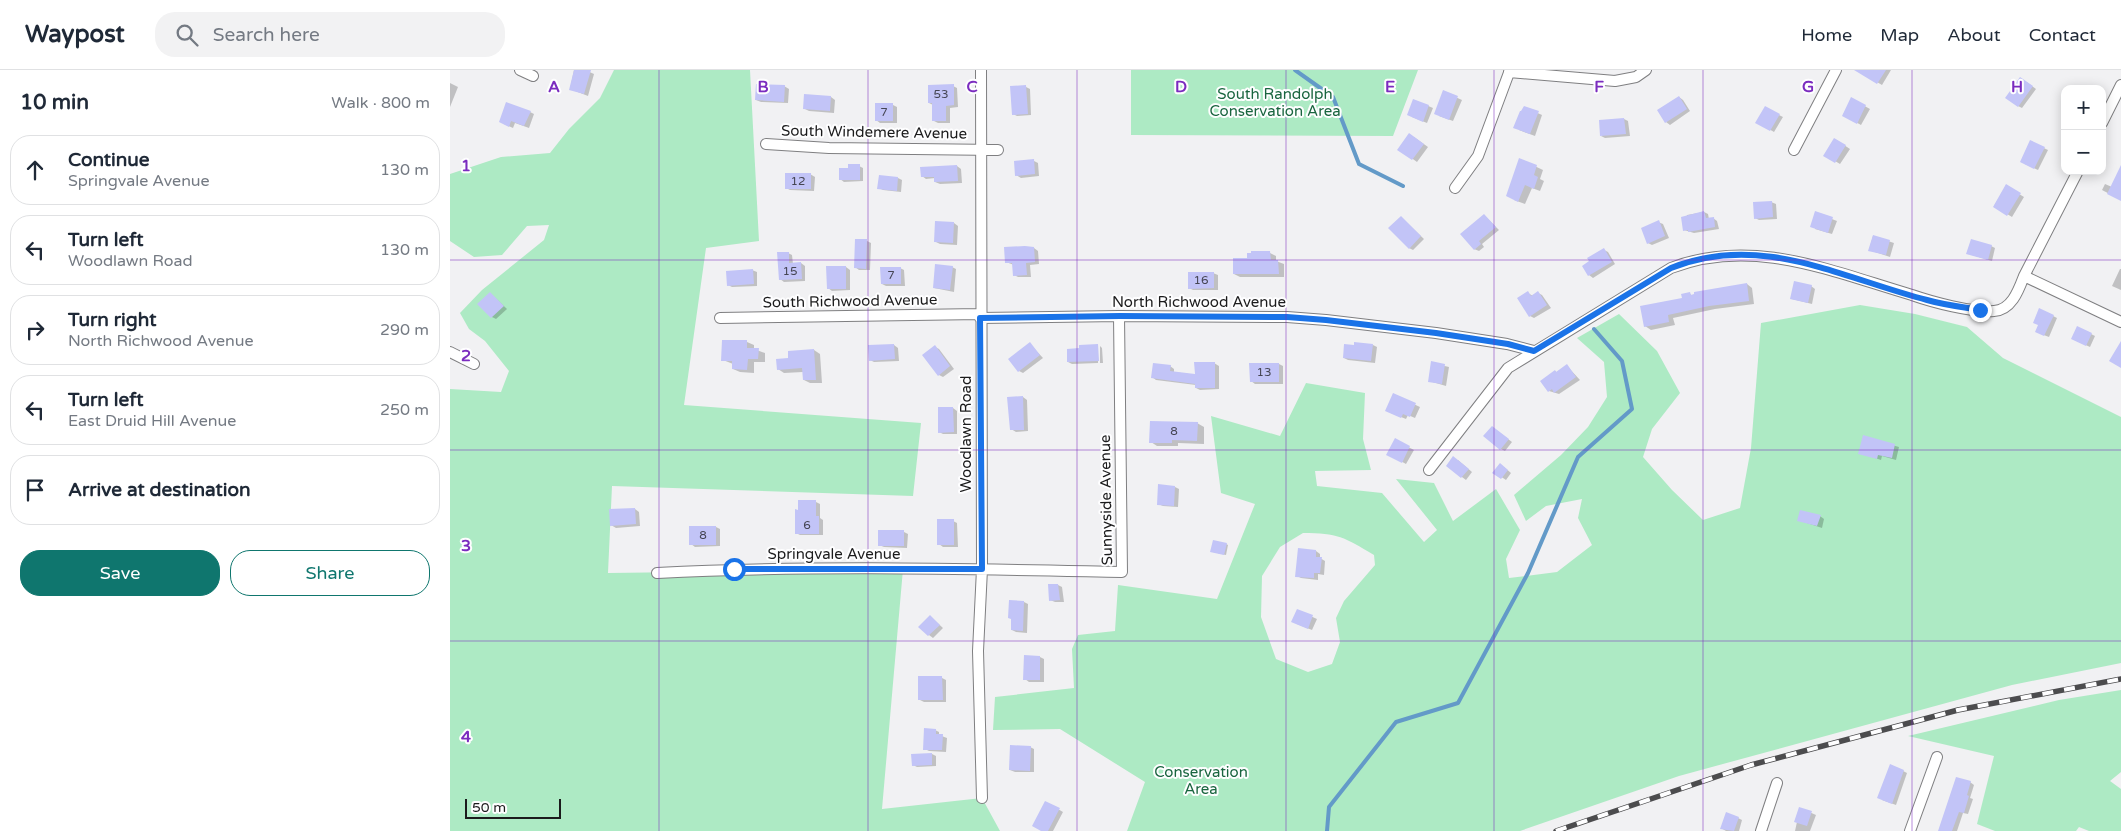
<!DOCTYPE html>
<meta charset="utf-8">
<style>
:root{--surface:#fff;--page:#f2f2f3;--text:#1f2937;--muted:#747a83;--line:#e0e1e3;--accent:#0f766e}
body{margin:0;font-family:"Varela Round",sans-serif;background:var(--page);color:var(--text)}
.controls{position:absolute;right:15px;top:15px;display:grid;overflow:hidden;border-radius:10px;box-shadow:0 2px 12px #0003}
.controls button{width:45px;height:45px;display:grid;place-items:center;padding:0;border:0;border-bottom:1px solid var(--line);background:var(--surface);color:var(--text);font:25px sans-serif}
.scale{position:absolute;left:15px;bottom:12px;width:96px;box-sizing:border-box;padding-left:5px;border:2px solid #1b1b1c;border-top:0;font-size:14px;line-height:18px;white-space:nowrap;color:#1b1b1c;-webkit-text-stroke:4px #fefeff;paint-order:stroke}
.stop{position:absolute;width:15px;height:15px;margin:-11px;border:4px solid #1a73e8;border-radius:50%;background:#fff}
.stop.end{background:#1a73e8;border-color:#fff;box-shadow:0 1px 5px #0008}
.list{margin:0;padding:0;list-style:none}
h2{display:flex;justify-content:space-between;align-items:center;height:65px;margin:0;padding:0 20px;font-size:21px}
h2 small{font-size:16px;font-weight:400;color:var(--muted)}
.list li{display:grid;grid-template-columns:32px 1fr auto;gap:15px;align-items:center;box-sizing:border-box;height:70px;margin:0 10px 10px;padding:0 10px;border:1px solid var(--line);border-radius:20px}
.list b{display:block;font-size:19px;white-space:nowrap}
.list p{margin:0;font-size:16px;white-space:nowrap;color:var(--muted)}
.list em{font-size:16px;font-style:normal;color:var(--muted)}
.actions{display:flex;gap:10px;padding:15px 20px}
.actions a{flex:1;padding:11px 0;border:1px solid var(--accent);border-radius:20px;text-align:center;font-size:18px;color:var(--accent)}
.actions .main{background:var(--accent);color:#fff}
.icon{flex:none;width:28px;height:28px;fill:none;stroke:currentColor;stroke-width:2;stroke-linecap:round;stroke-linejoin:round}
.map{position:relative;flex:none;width:1671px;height:761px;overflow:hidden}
header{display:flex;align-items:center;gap:30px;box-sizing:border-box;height:70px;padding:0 25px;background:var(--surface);border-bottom:1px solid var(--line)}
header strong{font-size:24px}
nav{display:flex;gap:28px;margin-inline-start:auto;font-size:18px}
.search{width:350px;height:45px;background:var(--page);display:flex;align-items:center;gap:12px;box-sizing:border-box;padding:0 18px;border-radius:20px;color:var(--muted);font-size:19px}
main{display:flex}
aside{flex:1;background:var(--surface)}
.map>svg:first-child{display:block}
</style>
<header>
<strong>Waypost</strong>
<div class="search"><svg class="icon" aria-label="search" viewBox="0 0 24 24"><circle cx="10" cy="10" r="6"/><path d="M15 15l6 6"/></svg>Search here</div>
<nav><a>Home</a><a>Map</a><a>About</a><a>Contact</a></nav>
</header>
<main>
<aside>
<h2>10 min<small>Walk · 800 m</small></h2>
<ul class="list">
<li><svg class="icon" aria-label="ahead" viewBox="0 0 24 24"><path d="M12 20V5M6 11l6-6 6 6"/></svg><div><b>Continue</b><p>Springvale Avenue</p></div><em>130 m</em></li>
<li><svg class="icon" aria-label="left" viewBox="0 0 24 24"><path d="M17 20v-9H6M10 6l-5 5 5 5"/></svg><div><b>Turn left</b><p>Woodlawn Road</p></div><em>130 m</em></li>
<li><svg class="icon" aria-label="right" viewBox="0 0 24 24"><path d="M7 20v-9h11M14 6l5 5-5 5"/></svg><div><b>Turn right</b><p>North Richwood Avenue</p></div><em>290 m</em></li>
<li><svg class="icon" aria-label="left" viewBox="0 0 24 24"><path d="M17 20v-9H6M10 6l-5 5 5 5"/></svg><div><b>Turn left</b><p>East Druid Hill Avenue</p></div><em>250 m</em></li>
<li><svg class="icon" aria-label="arrive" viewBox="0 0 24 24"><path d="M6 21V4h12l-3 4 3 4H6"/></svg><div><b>Arrive at destination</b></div></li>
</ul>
<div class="actions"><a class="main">Save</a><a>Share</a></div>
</aside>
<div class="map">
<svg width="1671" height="761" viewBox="0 0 1671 761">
<rect width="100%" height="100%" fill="#f1f1f3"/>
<path fill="#adeac4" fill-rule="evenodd" d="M164,0H300L309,171L256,178L234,335L471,353L463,426L162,416L158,503L453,499L432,739L532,728L550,761H0V319L51,322L59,301L35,271L19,259L10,243L32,220L94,170L99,155L77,156L52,185L24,187L0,171V104L51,87L100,83L119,59L150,28Z
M681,0H968L943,66L681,65Z
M1410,235L1465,244L1517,257L1553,288L1671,347V593L1562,615L1229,706L1070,761H677L695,712L610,659L543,660L545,627L624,618L622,579L628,565L665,561L668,515L767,529L805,434L771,423L761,346L830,366L856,313L915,323L913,369L921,400L865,401L867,416L932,423L974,472L987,460L946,409L984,413L1003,451L1046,419L1070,460L1056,489L1059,508L1107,502L1142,475L1128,448L1132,429L1096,436L1076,451L1064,425L1111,385L1138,357L1157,327L1154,292L1127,268L1169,244L1207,281L1230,323L1202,359L1193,387L1222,420L1253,450L1290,438L1301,378L1311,253ZM853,463C888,463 894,467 924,485L925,495L894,531L886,548L890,572L882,594L858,602L826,589L811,547L812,506L830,477Z
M1671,620V702L1660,711L1671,719V761H1639L1629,757L1626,761H1545L1527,754L1544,686L1458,666L1609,630Z"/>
<path fill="#0003" d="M124,0H135L144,4L138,26L120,19Z
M1419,0H1441L1432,15L1415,5Z
M1575,11L1586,19L1572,38L1568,36Z
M0,13L8,17L0,37Z
M334,16L339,19L338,33L311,32L306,30Z
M503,16L507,18L508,37L500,38V53H488L484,51L483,35L479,33Z
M576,17L580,19L581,45L567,46L563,44Z
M994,22L1012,30L1003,51L989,46Z
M381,27L385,30L384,43L359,41L355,39Z
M1229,27L1233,30L1240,41L1220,55L1216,52Z
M1402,29L1420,39L1411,55L1393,45Z
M964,30L983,38L977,53L962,47Z
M443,35L447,37V53H430L426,50Z
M1074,37L1092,45L1085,66L1069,60Z
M1315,38L1333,47L1324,62L1307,52Z
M80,42L84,44L79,58L65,53L63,58L54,54Z
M1174,49L1178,51L1180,66L1155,68L1151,66Z
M964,67L978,77L967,92L949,79Z
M1385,69L1400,79L1390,94L1375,85Z
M1581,72L1598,80L1588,100L1575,94Z
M1070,89L1093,100L1090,109L1094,111L1090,121L1082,118L1075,134L1064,130Z
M584,91L588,93L589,106L571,108L566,105Z
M409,96L413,98V111L394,112L390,109L399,99Z
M507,96L511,99L512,113L490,114L485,112V108L476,109L472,106Z
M360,104L365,107L364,121L340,120L336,118Z
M430,106L448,108L452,110L451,122L433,120L429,118Z
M1655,114L1662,117L1671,114V130L1652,120Z
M1556,116L1574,127L1562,147L1544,136Z
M1321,132L1326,134L1327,149L1309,150L1305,148Z
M1254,142L1258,144L1259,149L1263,148L1267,151L1269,159L1244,163L1234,160L1237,145Z
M1366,143L1387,151L1382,164L1365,159Z
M1034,145L1049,160L1032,174L1034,177L1029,181L1024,179Z
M951,147L974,169L963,180L959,178Z
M1208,152L1213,154L1219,168L1202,175L1198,173Z
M504,153L508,156L507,175L490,174L486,172Z
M1423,166L1444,173L1440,187L1419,180Z
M406,170L417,171L421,173L420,200H409L405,197Z
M1541,176L1545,178L1542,191L1522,185Z
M584,178L588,181L589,194L580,195L581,207H568L564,205V195L556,192Z
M1154,180L1158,182L1165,194L1143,208L1139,205Z
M338,183L342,185L343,194L351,193L355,196V211L334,212L330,209Z
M820,183L826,186V191L834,194V207H790L784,204L799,189Z
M396,197L400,200V220L382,221L378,218Z
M502,197L506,199L504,222L484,218Z
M450,198L454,200L455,216H436L432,214Z
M1670,199H1671V220L1662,216Z
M302,200L307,202V216L282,217L278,215Z
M763,203L768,205V220H743L739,218Z
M1297,214L1302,218L1304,234L1265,239L1223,248L1225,255L1201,260L1195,256L1240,224L1243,226Z
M1361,216L1365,219L1362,234L1342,229Z
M40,223L57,239L46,249L42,247Z
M1078,223L1083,226L1088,223L1092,225L1101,238L1084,248L1080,246Z
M1603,246L1607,248L1599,267L1591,264Z
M1641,264L1645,266L1640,277L1627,271Z
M273,271L297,272L304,275V279L315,283V292H304V303L290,302L283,299V294L273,290Z
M580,274L593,288L573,303L569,301Z
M444,275L448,278L449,291L424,292L420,290Z
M648,275V293L622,294L618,292Z
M923,275L927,277L925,293L898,290L894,288Z
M650,276L652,278L653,293H650Z
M485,277L489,279L504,299L493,307L489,305Z
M364,280L370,284L372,313H360L354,310L353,302L334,303L328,299L339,289Z
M764,293L769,296V319L750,320L746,318V315L706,310L702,307L720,296L724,299V302L746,305Z
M982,293L999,297L996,316L979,311Z
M829,294L833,296V314H805L801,311Z
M1117,296L1130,310L1109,324L1099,321L1105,301L1108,303Z
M944,325L970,337L965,348L958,345L956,349L941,343Z
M573,327L577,330L578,361L566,362L561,359Z
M503,338L507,341V364H493L489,362Z
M747,353L754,357V374L728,373V376H707L701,372Z
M1046,360L1062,372L1055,381L1051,379Z
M1414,367L1449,377L1446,390L1432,386L1431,390L1410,383Z
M945,370L964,380L956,394L938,384Z
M1008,390L1022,402L1016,410L997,396Z
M1054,397L1061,403L1056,410L1044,402Z
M725,417L729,419L728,437L713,436L708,434Z
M366,432L370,434V448L373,450V465H350L346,463L349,441Z
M185,439L189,442L190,456L166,458L161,455Z
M1370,446L1374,449L1372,458L1348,450Z
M503,451L507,453L508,477H493L489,474Z
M266,457L270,459V476L245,477L241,474Z
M454,462L458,464L457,478L434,477L429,475Z
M776,474L778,475L776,485L763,482Z
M866,481L870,484V488L875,491L874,505L868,504V510L851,508L847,506Z
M608,515L612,517L614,532H605L600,530L599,516Z
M574,532L578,534L577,563L566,562L562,560Z
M847,540L867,549L862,560L847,554Z
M481,547L493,558L483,568L479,565Z
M590,587L594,589V612H579L575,609Z
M492,608L496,610V632H474L470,630Z
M485,660L489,662V665L497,668L496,682L479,681L475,679Z
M580,677L584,679V702H565L560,700Z
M482,684L486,686V696L467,697L463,695Z
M1453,701L1457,703L1446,735L1432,730Z
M1520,712L1524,715L1520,728L1523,729L1518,744L1513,743L1507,761H1490Z
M596,732L613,742L603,761H593Z
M1350,738L1366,745L1360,761H1345Z
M1288,748L1292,750L1289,761H1276L1271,758Z"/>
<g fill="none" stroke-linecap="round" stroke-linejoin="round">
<path stroke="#639ac8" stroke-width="4" d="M845,0L883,27L909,94L953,116
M877,761L879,737L946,652L1008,633L1078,503L1128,387L1182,339L1172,291L1144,259"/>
</g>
<path fill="#c2c4f7" d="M124,0H141L134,24L119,20Z
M1404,0H1436L1427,14Z
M1570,7L1583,16L1568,37L1555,28Z
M306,14L335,15L334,32L305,30Z
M504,14V35L496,36V51H482V33H478V15Z
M576,15L578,44L562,45L560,16Z
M993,20L1008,26L999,50L984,44Z
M354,24L381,26L380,41L353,39Z
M1229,26L1237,39L1215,53L1207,40Z
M1401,27L1416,35L1407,54L1392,46Z
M963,29L979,35L973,52L957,45Z
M56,32L81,41L74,56L61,51L59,57L49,52Z
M425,33H443V51H425Z
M1074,36L1089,41L1080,64L1063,58L1070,41H1071Z
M1315,36L1330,44L1320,61L1305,53Z
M1174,48L1176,64L1150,66L1149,50Z
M959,63L974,74L962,90L947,80Z
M1384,68L1396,75L1385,93L1373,86Z
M1580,70L1595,77L1584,99L1570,92Z
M1069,88L1087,95L1084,105L1088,107L1084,119L1075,115L1068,132L1056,126Z
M584,89L585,104L565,106L564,91Z
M398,94H410V110H389V98H398Z
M507,95L508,111L484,112V107H471L470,97Z
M1671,95V131L1657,124Z
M335,103H361V119H335Z
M429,105L448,107L447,121L427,119Z
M1556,114L1571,123L1557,146L1543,137Z
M1322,131L1323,147L1304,149L1303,132Z
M1254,141L1256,148L1264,147L1265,157L1238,162V160L1233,161L1231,147Z
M1365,141L1383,147L1378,163L1360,157Z
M1034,144L1046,157L1029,171L1031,174L1024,180L1010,164Z
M951,146L971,166L959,179L938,158Z
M1209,150L1215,166L1197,174L1191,158Z
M485,151L504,152L503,173L484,172Z
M1423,165L1440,170L1436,185L1418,181Z
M405,169H417L416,199L404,198Z
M1521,169L1542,175L1538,190L1516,184Z
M575,176L584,177L585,192L576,193L577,205L563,206L562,193H555L554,177Z
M1154,178L1162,192L1138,206L1132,196L1139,191L1137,188Z
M801,181H820L821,190H828L829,204H783V188H797V183H801Z
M327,182H339V193L351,192L352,209L329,210Z
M485,194L503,196L500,220L483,218Z
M376,196H396V219H377Z
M430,197H451V214H431Z
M303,199L304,214L277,216L276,201Z
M738,202H764V218L738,219Z
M1344,211L1362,215L1358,233L1340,229Z
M1297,213L1299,231L1259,236L1218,245L1219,252L1194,257L1190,236L1232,228L1231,224L1240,222L1241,225L1244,224V222Z
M1078,221L1081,226L1088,221L1097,235L1079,247L1067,228Z
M40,222L54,236L41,248L27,234Z
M1589,238L1604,245L1594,266L1585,262L1588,255L1583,253Z
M1627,256L1642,263L1636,276L1621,269Z
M272,270H297V278H309L308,289H298L297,300L282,299V291H271Z
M1671,271V298L1659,291Z
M580,272L590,285L568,302L558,289Z
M904,272L923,274L921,291L893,288L894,274L904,275Z
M444,274L445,289L419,291L418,275Z
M648,274L649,291L617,292V279L629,278V275Z
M485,275L500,296L488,306L472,285Z
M364,279L366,310H353L352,298L327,300L326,289L338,288V281Z
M981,291L995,294L992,314L978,312Z
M744,292H765V318H745V314L701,308L703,293L721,295L720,301L745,304Z
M799,293H829V312H800Z
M1117,294L1126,307L1104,323L1102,319L1098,322L1090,311L1105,300L1106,302Z
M943,323L966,333L960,347L953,344L951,348L935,341Z
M573,326L574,360H560L557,327Z
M488,337H503L504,362L488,363Z
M700,351L748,352L747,371L722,370V373H699Z
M1042,356L1059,369L1050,380L1033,366Z
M1413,365L1445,374L1442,388L1428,385L1427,389L1408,384Z
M945,368L960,376L952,393L936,385Z
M1003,386L1019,399L1011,408L996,396Z
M1050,393L1058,400L1051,409L1042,403Z
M708,414L725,416L724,436L707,435Z
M348,430H366V446H369V464H345V439L348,440Z
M185,438L186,454L160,456L159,439Z
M1350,440L1371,445L1367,456L1347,451Z
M487,449H504V475H487Z
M239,456H266V475H239Z
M428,460H454V476H428Z
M763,470L777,473L774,485L760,482Z
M848,478L866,480V487H872L870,503H864V508L845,507Z
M598,514H608L610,530L599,531Z
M559,530L574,531L573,561L561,560V549L558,548Z
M847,539L863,545L858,559L841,552Z
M480,545L490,555L478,566L468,557Z
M574,585L590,586V610H573Z
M468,606H492L493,630H468Z
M474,658L486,659V664H493L492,680H473Z
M560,675L581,676L580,701L559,700Z
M482,683V695L462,696L461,684Z
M1440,694L1454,700L1442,734L1427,728Z
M1506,707L1521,711L1517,725L1519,726L1514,743L1509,742L1502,761H1488Z
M595,731L610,738L598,761H591L582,756Z
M1349,737L1362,741L1357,756L1344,752Z
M1276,742L1289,747L1284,761L1270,759Z"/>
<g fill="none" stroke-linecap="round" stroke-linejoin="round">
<defs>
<path id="minor" d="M70,0L83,6
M531,0L532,499L528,581L532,728
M1059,2L1165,11L1186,7L1196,0
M1652,53L1671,15
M316,74L379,78L548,80
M1344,80L1386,0
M1005,118L1028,86L1060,0
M1574,206L1671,252
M270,248L530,244
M530,248L669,246L837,247L876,250L986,263L1057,274L1084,281
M0,282L24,294
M979,400L1058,298L1221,198C1303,166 1383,202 1462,225C1482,232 1523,243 1544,241C1562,240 1569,219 1574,206L1628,101
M207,503C362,495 517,499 672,502L669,246
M1311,761L1327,713
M1460,761L1487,687"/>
</defs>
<use href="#minor" stroke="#7f7f81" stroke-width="12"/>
<use href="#minor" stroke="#fff" stroke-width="10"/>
<defs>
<path id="rail" d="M1106,761L1301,695L1508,640L1671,609"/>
</defs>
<use href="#rail" stroke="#4c4c4e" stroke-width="5.5"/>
<use href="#rail" stroke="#fefeff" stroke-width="4" stroke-dasharray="11" stroke-linecap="butt"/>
</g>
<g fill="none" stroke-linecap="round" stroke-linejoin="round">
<path stroke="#1a73e8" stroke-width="6" d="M284,499H532L530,248L670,246L837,247L876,250L986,263L1058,274L1084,281L1221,198C1311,162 1391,208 1477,230C1495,235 1512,237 1530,240"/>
</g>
<path fill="none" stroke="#7b2cbf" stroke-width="1" stroke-opacity="0.55" d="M209,0V761M418,0V761M627,0V761M836,0V761M1044,0V761M1253,0V761M1462,0V761M0,190H1671M0,380H1671M0,571H1671"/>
<g text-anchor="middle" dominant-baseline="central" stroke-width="4" stroke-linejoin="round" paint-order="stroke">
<g font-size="12" fill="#454553">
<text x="491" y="24">53</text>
<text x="434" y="42">7</text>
<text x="348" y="111">12</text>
<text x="340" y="201">15</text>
<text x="441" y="205">7</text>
<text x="751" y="210">16</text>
<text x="814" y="302">13</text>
<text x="724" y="361">8</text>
<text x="357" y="455">6</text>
<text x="253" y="465">8</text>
</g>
<g font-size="15" fill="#19653f" stroke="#fefeff">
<text x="825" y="24">South Randolph<tspan x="825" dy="17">Conservation Area</tspan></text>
<text x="751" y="702">Conservation<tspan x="751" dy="17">Area</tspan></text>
</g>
<g font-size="15" fill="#1b1b1c" stroke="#fefeff">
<text transform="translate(424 62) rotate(1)">South Windemere Avenue</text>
<text transform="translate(400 231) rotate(-1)">South Richwood Avenue</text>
<text x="749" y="232">North Richwood Avenue</text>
<text transform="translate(516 364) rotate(-90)">Woodlawn Road</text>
<text transform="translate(656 430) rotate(-91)">Sunnyside Avenue</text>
<text x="384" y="484">Springvale Avenue</text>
</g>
</g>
<g font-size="16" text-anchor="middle" font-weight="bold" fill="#7b2cbf" stroke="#fefeff" stroke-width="4" stroke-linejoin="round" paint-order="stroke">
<text x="104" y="22">A</text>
<text x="313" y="22">B</text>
<text x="522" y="22">C</text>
<text x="731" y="22">D</text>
<text x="940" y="22">E</text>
<text x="1149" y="22">F</text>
<text x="1358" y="22">G</text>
<text x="1567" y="22">H</text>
<text x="16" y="101">1</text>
<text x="16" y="291">2</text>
<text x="16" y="481">3</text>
<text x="16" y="672">4</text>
</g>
</svg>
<div class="controls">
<button>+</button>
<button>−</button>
</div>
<div class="scale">50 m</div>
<div class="stop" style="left:284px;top:499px"></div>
<div class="stop end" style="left:1530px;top:240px"></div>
</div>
</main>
